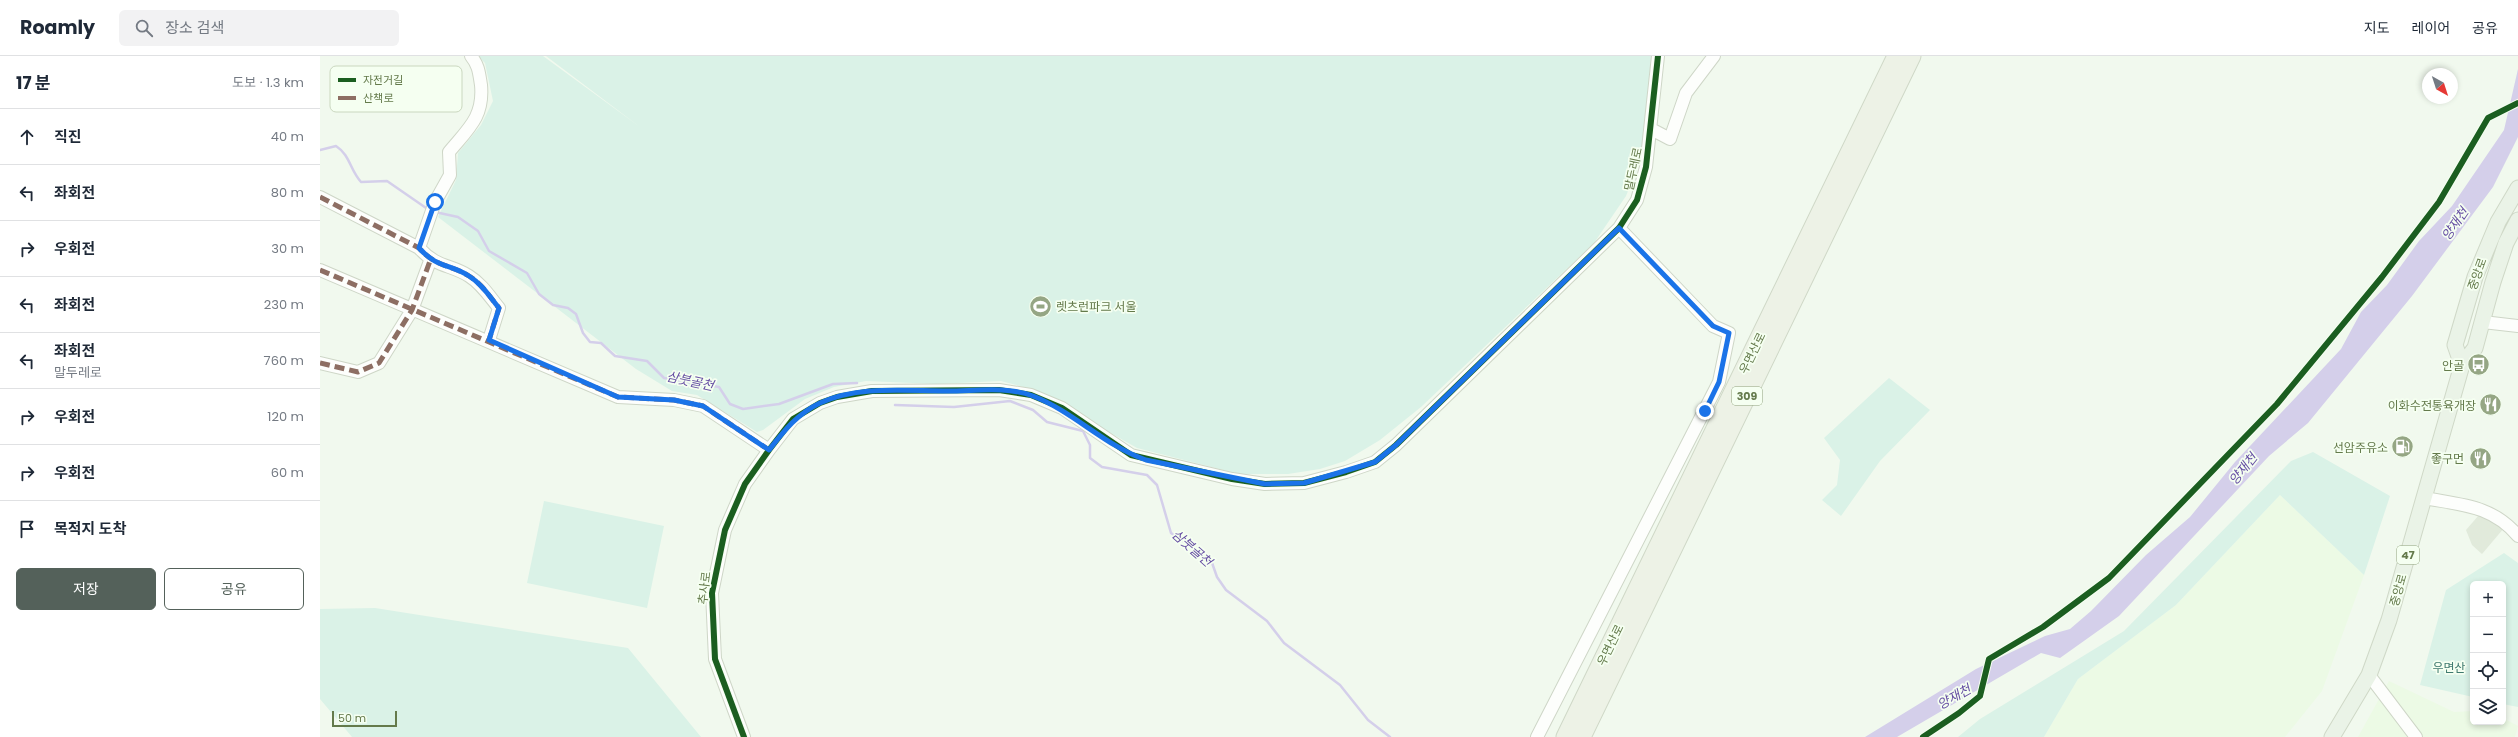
<!DOCTYPE html>
<html lang="ko">
<meta charset="utf-8">
<style>
:root{--surface:#fff;--page:#f2f2f3;--text:#1f2937;--muted:#747a83;--line:#e0e1e3;--accent:#54615a}
body{margin:0;font-family:Poppins,"Noto Sans KR",sans-serif;background:var(--page);color:var(--text)}
.controls{position:absolute;right:12px;bottom:12px;display:grid;overflow:hidden;border-radius:6px;box-shadow:0 2px 6px #0003}
.controls button{width:36px;height:36px;display:grid;place-items:center;padding:0;border:0;border-bottom:1px solid var(--line);background:var(--surface);color:var(--text);font:20px sans-serif}
.compass{position:absolute;left:2102px;top:12px;width:36px;height:36px;border-radius:50%;background:var(--surface);box-shadow:0 2px 6px #0003;rotate:141deg}
.scale{position:absolute;left:12px;bottom:10px;width:65px;box-sizing:border-box;padding-left:4px;border:2px solid #647a4b;border-top:0;font-size:11px;line-height:14px;white-space:nowrap;color:#647a4b;-webkit-text-stroke:3px #f5fff1;paint-order:stroke}
.stop{position:absolute;width:12px;height:12px;margin:-9px;border:3px solid #1a73e8;border-radius:50%;background:#fff}
.stop.end{background:#1a73e8;border-color:#fff;box-shadow:0 1px 4px #0008}
.list{margin:0;padding:0;list-style:none}
h2{display:flex;justify-content:space-between;align-items:center;height:52px;margin:0;padding:0 16px;font-size:17px}
h2 small{font-size:13px;font-weight:400;color:var(--muted)}
.list li{display:grid;grid-template-columns:26px 1fr auto;gap:12px;align-items:center;box-sizing:border-box;height:56px;padding:0 16px;border-top:1px solid var(--line)}
.list b{display:block;font-size:15px;white-space:nowrap}
.list p{margin:0;font-size:13px;white-space:nowrap;color:var(--muted)}
.list em{font-size:13px;font-style:normal;color:var(--muted)}
.actions{display:flex;gap:8px;padding:12px 16px}
.actions a{flex:1;padding:9px 0;border:1px solid var(--accent);border-radius:6px;text-align:center;font-size:14px;color:var(--accent)}
.actions .main{background:var(--accent);color:#fff}
.icon{flex:none;width:22px;height:22px;fill:none;stroke:currentColor;stroke-width:2;stroke-linecap:round;stroke-linejoin:round}
.map{position:relative;flex:none;width:2198px;height:681px;overflow:hidden}
header{display:flex;align-items:center;gap:24px;box-sizing:border-box;height:56px;padding:0 20px;background:var(--surface);border-bottom:1px solid var(--line)}
header strong{font-size:19px}
nav{display:flex;gap:22px;margin-inline-start:auto;font-size:14px}
.search{width:280px;height:36px;background:var(--page);display:flex;align-items:center;gap:10px;box-sizing:border-box;padding:0 14px;border-radius:6px;color:var(--muted);font-size:15px}
main{display:flex}
aside{flex:1;background:var(--surface)}
.map>svg:first-child{display:block}
</style>
<header>
<strong>Roamly</strong>
<div class="search"><svg class="icon" aria-label="search" viewBox="0 0 24 24"><circle cx="10" cy="10" r="6"/><path d="M15 15l6 6"/></svg>장소 검색</div>
<nav><a>지도</a><a>레이어</a><a>공유</a></nav>
</header>
<main>
<aside>
<h2>17 분<small>도보 · 1.3 km</small></h2>
<ul class="list">
<li><svg class="icon" aria-label="ahead" viewBox="0 0 24 24"><path d="M12 20V5M6 11l6-6 6 6"/></svg><div><b>직진</b></div><em>40 m</em></li>
<li><svg class="icon" aria-label="left" viewBox="0 0 24 24"><path d="M17 20v-9H6M10 6l-5 5 5 5"/></svg><div><b>좌회전</b></div><em>80 m</em></li>
<li><svg class="icon" aria-label="right" viewBox="0 0 24 24"><path d="M7 20v-9h11M14 6l5 5-5 5"/></svg><div><b>우회전</b></div><em>30 m</em></li>
<li><svg class="icon" aria-label="left" viewBox="0 0 24 24"><path d="M17 20v-9H6M10 6l-5 5 5 5"/></svg><div><b>좌회전</b></div><em>230 m</em></li>
<li><svg class="icon" aria-label="left" viewBox="0 0 24 24"><path d="M17 20v-9H6M10 6l-5 5 5 5"/></svg><div><b>좌회전</b><p>말두레로</p></div><em>760 m</em></li>
<li><svg class="icon" aria-label="right" viewBox="0 0 24 24"><path d="M7 20v-9h11M14 6l5 5-5 5"/></svg><div><b>우회전</b></div><em>120 m</em></li>
<li><svg class="icon" aria-label="right" viewBox="0 0 24 24"><path d="M7 20v-9h11M14 6l5 5-5 5"/></svg><div><b>우회전</b></div><em>60 m</em></li>
<li><svg class="icon" aria-label="arrive" viewBox="0 0 24 24"><path d="M6 21V4h12l-3 4 3 4H6"/></svg><div><b>목적지 도착</b></div></li>
</ul>
<div class="actions"><a class="main">저장</a><a>공유</a></div>
</aside>
<div class="map">
<svg width="2198" height="681" viewBox="0 0 2198 681">
<rect width="100%" height="100%" fill="#f1f9ee"/>
<path fill="#ecfae5" d="M1960,439L2044,519L2002,635L1965,681H1724L1758,623L1856,549Z
M2069,625L2134,656L2153,655V666H2183V662L2198,670L2195,681H2038Z"/>
<path fill="#e1eadb" d="M2159,459L2184,472L2162,498L2152,489L2146,474Z"/>
<path fill="#daf2e7" d="M158,0H223L320,71L226,0H1331L1324,96L1306,140L1274,187L1101,351L1060,384L1025,405L1000,413L968,418H919L817,392L715,334L681,325L616,328L546,325L514,331L485,343L443,374L437,376L377,339L352,335L316,313L118,161L136,124L138,97L161,69L173,45L165,7Z
M1569,322L1610,354L1560,405L1521,460L1502,444L1517,429L1520,404L1504,382Z
M1993,396L2070,440L2044,519L1960,439L1856,549L1758,623L1724,681H1638L1660,663L1804,575L1971,405Z
M224,445L344,470L327,552L207,527Z
M2184,497L2198,507V651L2183,648V528H2153V641L2100,629L2126,534Z
M55,552L308,592L381,681H32L0,643V553Z"/>
<path fill="#d4cfea" d="M2198,13V81L2173,131L2092,240L1988,367L1949,400L1799,560L1740,602L1721,597L1577,681H1545L1656,613L1725,580L1750,573L1771,555L1826,499L1870,461L1915,406L2021,293L2041,256L2067,229L2099,185L2132,150L2184,74Z"/>
<g fill="none" stroke-linecap="round" stroke-linejoin="round">
<path stroke="#d4cfea" stroke-width="2.5" d="M0,94L16,90C30,99 30,114 41,126L67,125L109,154
M115,156L138,161L158,175L169,195L207,217L219,238L233,249L248,252L256,258L263,277L270,286L281,287L295,300L327,305L344,322L399,331L410,348L423,353L459,348L513,328L537,327
M575,349L634,351L690,345L713,354L727,366L763,375L770,389V402L782,411L827,419L837,429L851,477L891,504L897,521L906,534L947,565L964,587L1020,629L1048,664L1070,681"/>
<defs>
<path id="minor" d="M1331,73L1350,83L1366,37L1394,0
M0,141L99,192C117,212 130,208 149,220C162,228 170,241 179,252L169,284
M99,192L115,146L130,119L129,96C148,73 164,61 161,29C159,17 159,10 151,0
M0,214L298,341L354,344L383,350L449,394
M2163,266L2198,270
M0,307L38,316L59,307L92,254L110,205
M2104,442C2141,449 2172,449 2198,480
M2049,619L2096,681
M424,681L395,603L392,537L405,474L425,428L449,394L473,363L500,347L517,341L552,335L679,334L711,339L742,352L811,399L912,423L945,428L984,427L1026,416L1055,406L1076,389L1299,172L1317,144L1326,111L1338,0
M1217,681L1399,326L1409,277L1393,270L1299,172"/>
<path id="major" d="M2142,309L2135,289L2155,221L2178,166L2198,132
M2012,681L2049,619L2069,564L2142,309L2155,292L2173,226L2186,187L2198,164"/>
<path id="highway" d="M1245,681L1576,0
M1262,681L1592,0"/>
</defs>
<use href="#minor" stroke="#ced6c7" stroke-width="14"/>
<use href="#major" stroke="#cfd8c7" stroke-width="17"/>
<use href="#highway" stroke="#cfd8c7" stroke-width="19"/>
<use href="#minor" stroke="#fdfefc" stroke-width="12"/>
<use href="#major" stroke="#eaf3e7" stroke-width="15"/>
<use href="#highway" stroke="#edf2e6" stroke-width="17"/>
<path stroke="#8d6e63" stroke-width="5" stroke-dasharray="10 5" stroke-linecap="butt" d="M0,141L99,192C117,212 130,208 149,220C162,228 170,241 179,252L169,284
M0,214L298,341L354,344L383,350L449,394
M0,307L38,316L59,307L92,254L110,205"/>
<defs>
<path id="cycleway" d="M424,681L395,603L392,537L405,474L425,428L449,394L473,363L500,347L517,341L552,335L679,334L711,339L742,352L811,399L912,423L945,428L984,427L1026,416L1055,406L1076,389L1299,172L1317,144L1326,111L1338,0
M1603,681L1639,657L1660,640L1669,603L1723,571L1789,522L1957,348L2062,221L2119,146L2168,62L2198,47"/>
</defs>
<use href="#cycleway" stroke="#f5fff1" stroke-width="8"/>
<use href="#cycleway" stroke="#1b5e20" stroke-width="6"/>
</g>
<g fill="none" stroke-linecap="round" stroke-linejoin="round">
<path stroke="#1a73e8" stroke-width="5" d="M115,146L99,192C117,212 130,208 149,220C162,228 170,241 179,252L169,284L298,341L354,344L383,350L449,394C464,375 477,358 500,347C539,329 586,335 628,335C655,335 687,330 713,340C754,356 785,390 826,404L945,428L984,427L1055,406L1076,389L1299,172L1393,270L1409,277L1399,326L1385,355"/>
</g>
<defs>
<symbol id="stadium-disc" viewBox="-11 -11 22 22"><circle r="9.5" fill="#95a684" stroke="#f5fff1"/><path d="M0-5a6.5 5 0 1 0 0 10a6.5 5 0 1 0 0-10ZM-3.5-1.8h7v3.6h-7Z" fill="#fff"/></symbol>
<symbol id="bus-disc" viewBox="-11 -11 22 22"><circle r="9.5" fill="#95a684" stroke="#f5fff1"/><path d="M-5-6H5V4H4V6H2V4H-2V6H-4V4H-5ZM-3.5-4V0h7V-4ZM-3.5 1.2v1.5H-2V1.2ZM2 1.2v1.5H3.5V1.2Z" fill="#fff"/></symbol>
<symbol id="restaurant-disc" viewBox="-11 -11 22 22"><circle r="9.5" fill="#95a684" stroke="#f5fff1"/><path d="M-5-6h1v4h1v-4h1v4h1v-4h1v5L-1.5 .5V6h-2V.5L-5-1ZM5-6V6H3V1.5H1.5Q1.5-4 5-6Z" fill="#fff"/></symbol>
<symbol id="fuel-disc" viewBox="-11 -11 22 22"><circle r="9.5" fill="#95a684" stroke="#f5fff1"/><path d="M-5.5-6h7V0h2V4h1.3V-2.5L3-4.5l.8-.8L6-3V5H2.5V1h-1V6h-7ZM-4.2-4.7v3.2H.2V-4.7Z" fill="#fff"/></symbol>
</defs>
<g fill-rule="evenodd">
<use href="#stadium-disc" x="708" y="238" width="25" height="25"/>
<use href="#bus-disc" x="2146" y="296" width="25" height="25"/>
<use href="#restaurant-disc" x="2158" y="336" width="25" height="25"/>
<use href="#fuel-disc" x="2070" y="378" width="25" height="25"/>
<use href="#restaurant-disc" x="2148" y="390" width="25" height="25"/>
</g>
<g text-anchor="middle" dominant-baseline="central" stroke-width="3.5" stroke-linejoin="round" paint-order="stroke">
<g fill="#f5fff1" stroke="#90a27d" stroke-width="1">
<rect x="1412" y="331" width="30" height="18" rx="3"/>
<rect x="2077" y="490" width="22" height="18" rx="3"/>
</g>
<g font-size="11" font-weight="bold" fill="#647a4b">
<text x="1427" y="340">309</text>
<text x="2088" y="499">47</text>
</g>
<g font-size="12" fill="#647a4b" stroke="#f5fff1">
<text transform="translate(1313 113) rotate(-78)">말두레로</text>
<text transform="translate(2157 218) rotate(-70)">중앙로</text>
<text transform="translate(1432 297) rotate(-64)">우면산로</text>
<text transform="translate(384 532) rotate(-83)">추사로</text>
<text transform="translate(2078 534) rotate(-74)">중앙로</text>
<text transform="translate(1290 589) rotate(-64)">우면산로</text>
</g>
<g font-size="12" fill="#647a4b" stroke="#f5fff1" text-anchor="end">
<text x="736" y="250" text-anchor="start">렛츠런파크 서울</text>
<text x="2144" y="309">안골</text>
<text x="2156" y="349">이화수전통육개장</text>
<text x="2068" y="391">선암주유소</text>
<text x="2144" y="402">좋구먼</text>
</g>
<g font-size="12" fill="#407a6f" stroke="#f5fff1">
<text x="2129" y="611">우면산</text>
</g>
<g font-size="13" font-style="italic" fill="#654da3" stroke="#f5fff1">
<text transform="translate(2135 168) rotate(-55)">양재천</text>
<text transform="translate(370 325) rotate(12)">삼붓골천</text>
<text transform="translate(1923 413) rotate(-51)">양재천</text>
<text transform="translate(872 492) rotate(41)">삼붓골천</text>
<text transform="translate(1634 641) rotate(-29)">양재천</text>
</g>
</g>
<rect x="10" y="10" width="132" height="46" rx="6" fill="#f5fff1" stroke="#cad7bf" stroke-width="1"/>
<rect x="18" y="22" width="18" height="4" fill="#1b5e20"/>
<rect x="18" y="40" width="18" height="4" fill="#8d6e63"/>
<g font-size="11" fill="#647a4b">
<text x="43" y="28">자전거길</text>
<text x="43" y="46">산책로</text>
</g>
</svg>
<div class="controls">
<button>+</button>
<button>−</button>
<button><svg class="icon" aria-label="locate" viewBox="0 0 24 24"><circle cx="12" cy="12" r="6"/><path d="M12 2v4M12 18v4M2 12h4M18 12h4"/></svg></button>
<button><svg class="icon" aria-label="layers" viewBox="0 0 24 24"><path d="M12 4l9 5-9 5-9-5zM3 14l9 5 9-5"/></svg></button>
</div>
<svg class="compass" viewBox="-18 -18 36 36"><path d="M0-13l5 13h-10z" fill="#e53935"/><path d="M0 13l5-13h-10z" fill="#747a83"/></svg>
<div class="scale">50 m</div>
<div class="stop" style="left:115px;top:146px"></div>
<div class="stop end" style="left:1385px;top:355px"></div>
</div>
</main>
